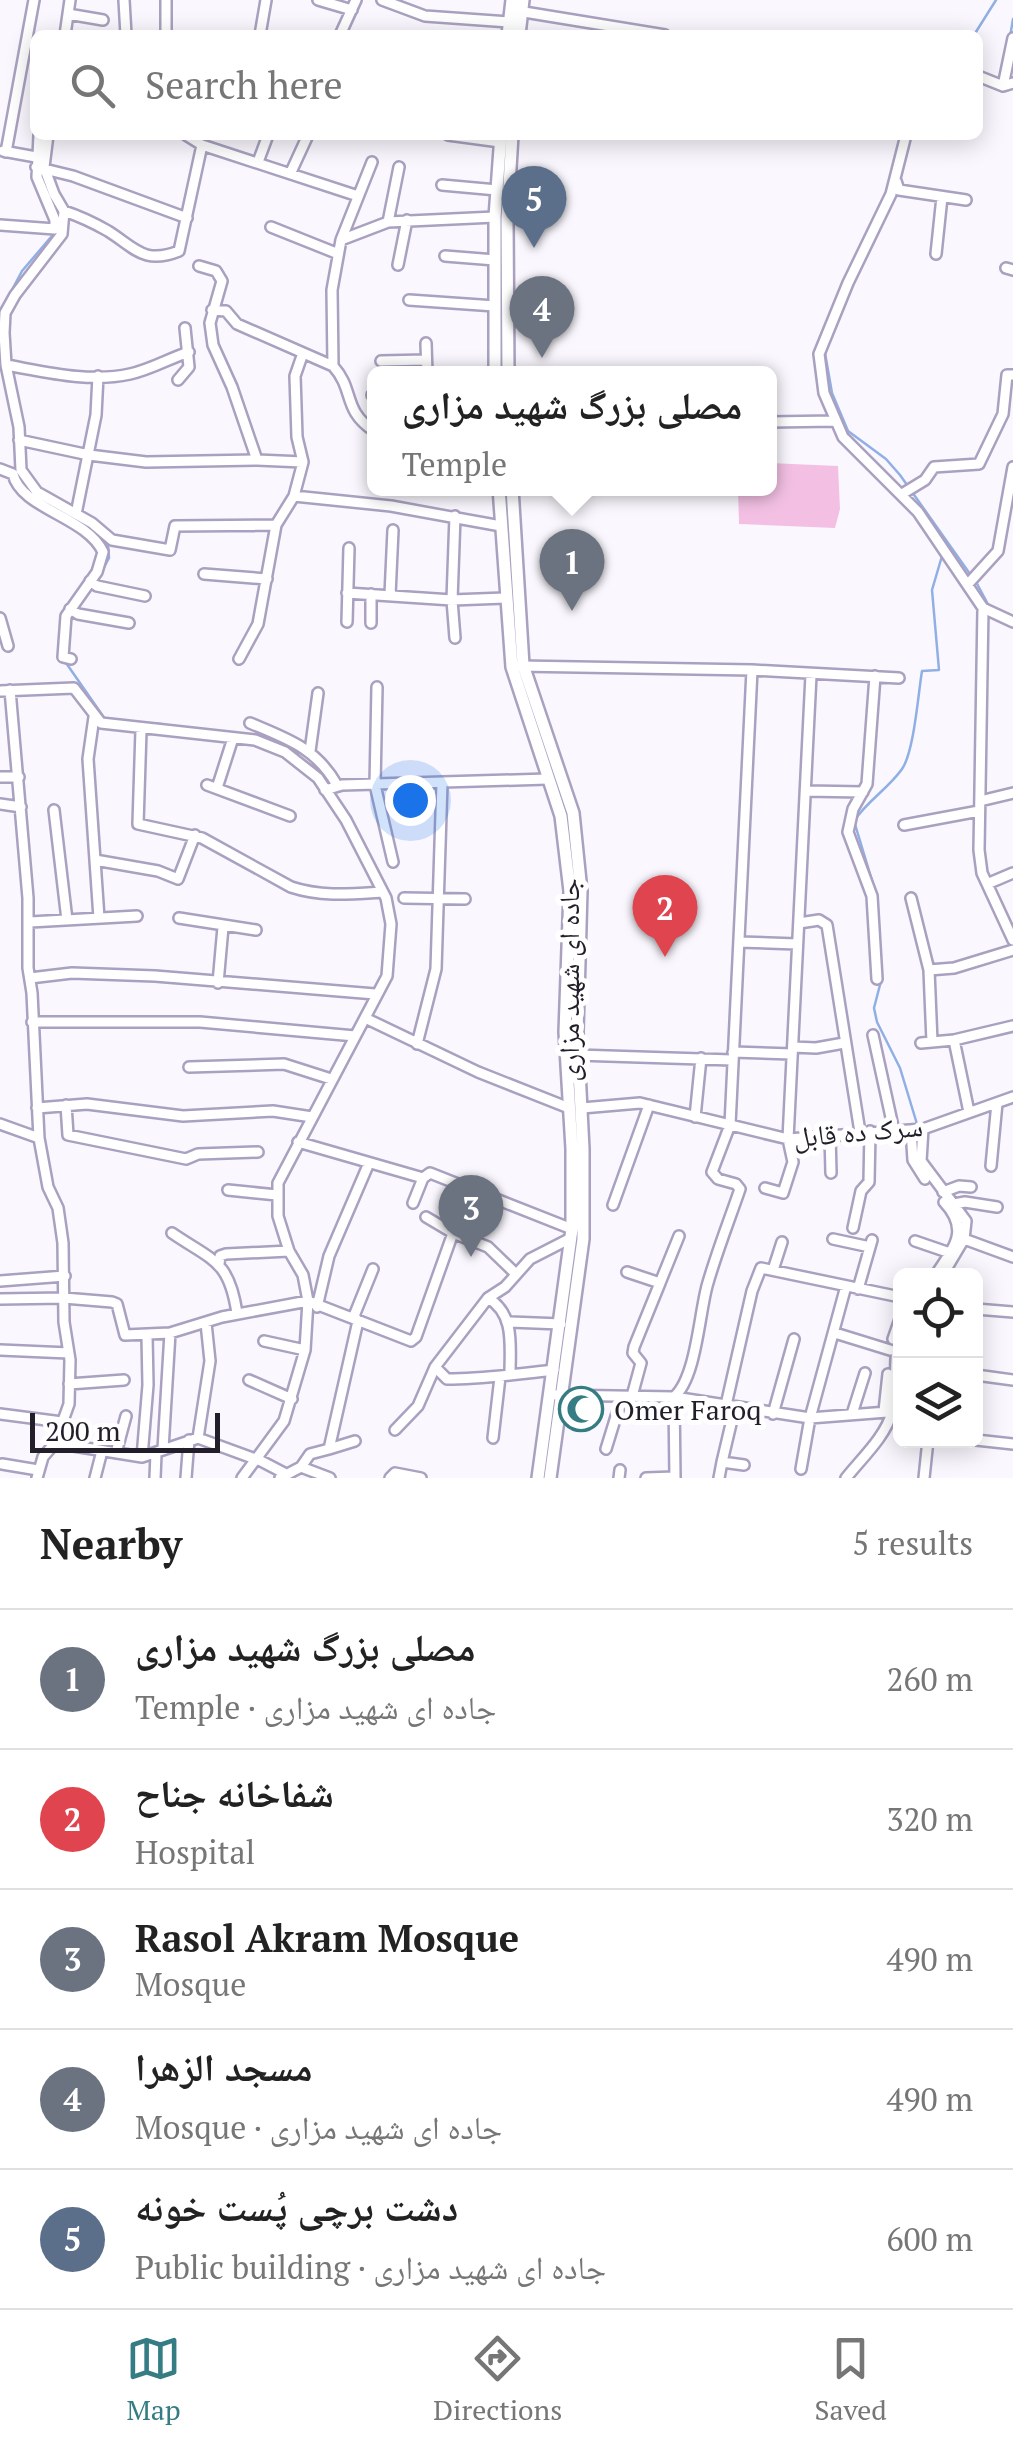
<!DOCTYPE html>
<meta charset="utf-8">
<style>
:root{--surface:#fff;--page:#f6f6f6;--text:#222;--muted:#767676;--line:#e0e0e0;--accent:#357d83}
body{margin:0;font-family:"PT Serif","Noto Naskh Arabic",serif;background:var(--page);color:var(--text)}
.controls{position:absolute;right:30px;bottom:30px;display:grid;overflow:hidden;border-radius:15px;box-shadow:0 5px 25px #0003}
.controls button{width:90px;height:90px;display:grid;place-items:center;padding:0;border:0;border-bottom:2px solid var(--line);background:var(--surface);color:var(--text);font:50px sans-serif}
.scale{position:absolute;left:30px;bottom:25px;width:190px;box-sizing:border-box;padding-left:10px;border:5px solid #221e2a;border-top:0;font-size:28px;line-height:35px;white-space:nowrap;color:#221e2a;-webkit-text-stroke:8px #fff;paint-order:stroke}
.you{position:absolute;left:410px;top:800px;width:35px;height:35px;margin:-25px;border:8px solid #fff;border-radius:50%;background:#1a73e8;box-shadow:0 0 0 15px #1a73e833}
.badge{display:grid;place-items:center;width:65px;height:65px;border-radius:50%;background:var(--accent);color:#fff;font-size:32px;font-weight:700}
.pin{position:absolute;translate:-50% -82px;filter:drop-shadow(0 2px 5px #0008)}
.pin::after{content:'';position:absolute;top:52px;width:35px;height:30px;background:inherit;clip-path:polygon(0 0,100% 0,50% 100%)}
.popup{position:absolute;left:367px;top:366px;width:410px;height:130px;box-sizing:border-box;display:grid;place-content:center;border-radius:15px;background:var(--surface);filter:drop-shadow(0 2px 8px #0005);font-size:32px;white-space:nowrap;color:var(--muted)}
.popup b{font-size:38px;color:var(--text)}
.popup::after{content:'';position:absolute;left:50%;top:100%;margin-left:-20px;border:20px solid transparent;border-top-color:var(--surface)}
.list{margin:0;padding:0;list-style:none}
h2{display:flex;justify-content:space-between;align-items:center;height:130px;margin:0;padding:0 40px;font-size:42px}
h2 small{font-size:32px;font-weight:400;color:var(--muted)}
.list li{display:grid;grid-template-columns:65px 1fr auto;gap:30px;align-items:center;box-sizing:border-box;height:140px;padding:0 40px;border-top:2px solid var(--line)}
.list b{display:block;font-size:38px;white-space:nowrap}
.list p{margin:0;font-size:32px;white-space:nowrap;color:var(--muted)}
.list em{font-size:32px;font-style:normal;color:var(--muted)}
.icon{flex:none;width:55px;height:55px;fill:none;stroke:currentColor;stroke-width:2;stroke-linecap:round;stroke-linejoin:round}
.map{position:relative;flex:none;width:1013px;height:1478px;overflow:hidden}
.search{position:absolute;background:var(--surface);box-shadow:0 5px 25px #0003;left:30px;right:30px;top:30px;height:110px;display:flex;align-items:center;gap:25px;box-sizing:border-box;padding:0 35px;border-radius:15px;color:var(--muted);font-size:38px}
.sheet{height:830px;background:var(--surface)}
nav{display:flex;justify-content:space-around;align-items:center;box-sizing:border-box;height:140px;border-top:2px solid var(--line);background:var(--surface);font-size:28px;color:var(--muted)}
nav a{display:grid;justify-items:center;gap:5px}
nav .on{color:var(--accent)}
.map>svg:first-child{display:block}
</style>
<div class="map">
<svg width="1013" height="1478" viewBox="0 0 1013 1478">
<rect width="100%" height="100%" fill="#faf8fe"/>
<path fill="#f3c0e3" d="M770,463L838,466L840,509L835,528L739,524L738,489L770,488Z"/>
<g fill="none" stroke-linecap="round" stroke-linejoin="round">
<path stroke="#90afe4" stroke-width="2.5" d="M974,35L996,0
M1010,37L1013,19
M902,167L911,135
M42,170L48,191
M4,305L22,271L57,230
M825,353L832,393L848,431L886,459L900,475L970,574
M101,573L109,558L108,543
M975,580L990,608
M64,660L105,719
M132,722L161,724
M917,1124L900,1068L877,1022L874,1008L881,981L877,897L854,821C867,801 888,789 902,769C914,752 918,695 922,671L939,670L932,590L942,556
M917,1154V1132"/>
<defs>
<path id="minor" d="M124,0L126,35
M166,0V35
M318,0L352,10
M382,0L425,16L509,22
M518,11L665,35
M68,14L103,20
M65,35L70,0
M260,35L266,0
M340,35L356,0
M978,76L1003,86L1013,83
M1003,86L1013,38
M48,135L44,167L54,194L64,211L62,234L15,295L5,313L4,333L6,365L19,427L21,470L37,492L92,523L112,540L170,550L175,526L276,525
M186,135L202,145L358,196
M448,135L500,142
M906,135L891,194L848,283L819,354L824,393L843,437L918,512L983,608L1013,622
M3,151L36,157
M6,152L34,0
M258,162L268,135
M36,167L73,176L187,218
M291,172L308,135
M896,181L899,190L966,200
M442,185L497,190
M64,211C79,216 94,223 108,231C135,248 144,265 179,251L202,145
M388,222L399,167
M0,225L55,229V220L37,177L39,135
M271,227L336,253
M341,240L372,162
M936,254L942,197
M445,256L495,260
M398,265L407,220
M1006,268L1013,270
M409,300L495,306
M212,310L226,311L237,324L333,366C355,390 342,410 374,431
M426,343L427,374
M381,361L426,360
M6,365C46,372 89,383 130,374C150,370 170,358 189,352
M333,366L332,290L341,240L388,222L495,217
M178,380L189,367L185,328
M372,395H374
M770,422L835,421
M19,440L89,455L146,462L257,460L232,387L213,345L210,323L222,281L216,271L199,266
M257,460L303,462
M0,469L13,474C21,509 86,516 103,552L97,572L66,616L63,657L71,659
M902,494L925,480L934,467L979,464L1003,414L1007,375H1013
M294,496L391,506L501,526
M76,514L96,415L98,376
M204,574L267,579
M90,581L97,586L145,596
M968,584L998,551L1013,467
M347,593L452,600L505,598
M390,595L393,530
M983,608L979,850L982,873L1013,940
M70,609L78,614L129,623
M0,618L8,646
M347,622L349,548
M371,623V594
M455,638L452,600L455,516
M239,659L258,624L276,525L294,496L303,462L297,437L295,376L303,353
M519,666L752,670L899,678
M875,676L867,784L853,809L848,832L872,896L877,979
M377,687L375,785L393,862
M10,690L28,898V968L32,993L39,1138
M0,691L74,688L101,723L255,740L285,752L318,778L346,820L386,898L391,924L387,976L278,1183V1216L289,1251L303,1275L308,1301L305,1350L284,1421L242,1478
M94,717L88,759L99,918
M250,723C288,739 316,748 337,785
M141,730L138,824L202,838L291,887C321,897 351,894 382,892
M310,751L318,693
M0,777H19
M207,785L290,816
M217,788L233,738
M325,790L342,785L547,779
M806,791L863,792
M980,801L1013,793
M0,804L21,807
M54,810L67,920
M904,825L979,811
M95,860L158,871L178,879L195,835
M987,884L1013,873
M404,898L465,899
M911,898L929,970L932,1042
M179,918L256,930
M30,922L137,916
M799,923L819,920L827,925L860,1132
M739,942L797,944
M929,970L954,968L1013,950
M30,978L72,973L155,976L375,994
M218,983L223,927
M365,1018L478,1072L569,1108
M32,1022H200L355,1036
M873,1035L894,1131
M954,1040L969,1112
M921,1043L954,1040L1013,1026
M417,1044L436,969L442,783
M793,1047L816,1048L844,1043
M733,1052L792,1054
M577,1055L732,1060
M189,1067L284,1064L331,1079
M66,1105L68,1135L186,1159L198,1154L258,1152
M37,1108L87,1104L183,1116L273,1111L312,1117
M582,1108L640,1103L788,1139L923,1129L1013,1097
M695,1117L701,1058
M0,1124L39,1138L48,1187L58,1208L63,1243L64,1322L70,1360L69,1404L55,1443L43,1457L37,1478
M923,1129L921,1161L966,1221L964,1239L942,1276
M911,1130L913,1160L925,1179
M830,1134L831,1173
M298,1142L423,1178
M991,1166L997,1103
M765,1188L783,1193L793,1162L788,1139L811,675
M228,1190L277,1195
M943,1192L959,1186L971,1187
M413,1203L423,1178L430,1173L572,1229
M954,1204L965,1202L997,1207
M613,1205L649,1105
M426,1217L453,1233L488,1247L515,1273
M853,1228L861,1191L869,1182L870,1131
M172,1233C213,1261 229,1260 237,1313
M833,1239L870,1247
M964,1239L1013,1257
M915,1241L950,1253
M219,1264L220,1256L226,1254L289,1251
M773,1270L782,1242
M627,1272L660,1283L634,1347L633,1353L641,1363L632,1396
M935,1276C953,1248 971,1231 944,1202
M0,1281L65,1276
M660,1283L679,1236
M858,1289L872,1240
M488,1298C515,1314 510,1345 510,1374
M0,1299L64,1298L112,1302L117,1304L125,1335L170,1333L222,1317L308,1301L411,1341L416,1337L453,1233
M317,1307L329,1256L369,1163
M976,1309L1013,1312
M510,1322L561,1324
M835,1333L890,1350
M893,1339L900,1319
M264,1341L305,1350
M0,1350L69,1353
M435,1367L447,1379C483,1379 518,1374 554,1370
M976,1375L1013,1380
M249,1380L292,1399
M69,1384L124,1380
M556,1395L674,1397L810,1418L900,1411
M726,1405L752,1291L761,1268L900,1297
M884,1411L888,1374
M0,1414L62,1422
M773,1414L794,1339
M852,1414L865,1373
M395,1430L418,1406L435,1367L488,1298L505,1287L530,1259L571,1238
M198,1438L210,1361L206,1323
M493,1438L500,1377
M976,1440L1013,1444
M55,1443L142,1457L198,1438L261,1461L284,1473
M163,1449L170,1333
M329,1449L355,1441
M606,1449L622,1397
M116,1453L126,1416
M142,1457L148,1385L147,1336
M722,1462L735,1407
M2,1464L38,1470
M301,1467L330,1478
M801,1469L810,1418L846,1286
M95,1478L102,1451
M155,1478L156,1454
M186,1478L189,1440
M280,1478L301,1467L310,1454L329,1449L358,1321L354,1316L373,1269
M390,1478L395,1473L421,1478
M619,1478L620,1470
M646,1478L675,1477
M675,1478L674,1397C696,1378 699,1316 707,1286C716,1254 729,1221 740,1189L736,1184L718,1179L712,1172L730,1125L752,670
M719,1478L722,1462L744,1465
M846,1478C861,1459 886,1436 892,1412C899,1386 892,1359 900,1333
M924,1478L928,1440"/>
<path id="major" d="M508,35L512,0
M519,35L523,0
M495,374V217L501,135
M508,374L507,219L512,135
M499,488L512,667L561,816L570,891L565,1032L572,1149V1229L538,1478
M512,488L523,665L573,813L581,891L577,1032L583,1149V1239L550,1478"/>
</defs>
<use href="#minor" stroke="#aaa1c0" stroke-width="14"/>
<use href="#major" stroke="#aaa1c0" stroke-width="16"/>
<use href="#minor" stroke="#fff" stroke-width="9"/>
<use href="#major" stroke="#fff" stroke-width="11"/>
</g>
<defs>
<symbol id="mosque-ring" viewBox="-11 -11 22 22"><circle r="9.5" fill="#fff" stroke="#357d83" stroke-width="1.5"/><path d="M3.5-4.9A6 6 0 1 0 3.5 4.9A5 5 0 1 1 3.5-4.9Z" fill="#357d83"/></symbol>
</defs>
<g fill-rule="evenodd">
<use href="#mosque-ring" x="556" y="1384" width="50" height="50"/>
</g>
<g text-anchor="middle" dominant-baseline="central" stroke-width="10" stroke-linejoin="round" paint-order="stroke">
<g font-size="28" fill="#221e2a" stroke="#fff">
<text transform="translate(568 980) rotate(-90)">جاده ای شهید مزاری</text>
<text transform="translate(858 1131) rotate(-5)">سرک ده قابل</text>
</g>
<g font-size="28" fill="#221e2a" stroke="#fff" text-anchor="start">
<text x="614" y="1409">Omer Faroq</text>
</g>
</g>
</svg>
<div class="controls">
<button><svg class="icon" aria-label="locate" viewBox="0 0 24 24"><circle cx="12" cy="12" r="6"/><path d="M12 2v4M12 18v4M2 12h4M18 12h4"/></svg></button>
<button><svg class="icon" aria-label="layers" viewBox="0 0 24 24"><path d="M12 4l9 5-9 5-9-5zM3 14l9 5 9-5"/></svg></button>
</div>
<div class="scale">200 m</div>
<div class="you"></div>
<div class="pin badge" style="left:572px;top:611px;background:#6b7280">1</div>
<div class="popup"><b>مصلی بزرگ شهید مزاری</b>Temple</div>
<div class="pin badge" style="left:665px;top:957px;background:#e0444e">2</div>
<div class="pin badge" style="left:471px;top:1257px;background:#6b7280">3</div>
<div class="pin badge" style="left:542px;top:358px;background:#6b7280">4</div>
<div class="pin badge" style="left:534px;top:248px;background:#5c6f8a">5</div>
<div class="search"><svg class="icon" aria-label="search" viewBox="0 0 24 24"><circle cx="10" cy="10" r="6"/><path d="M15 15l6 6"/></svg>Search here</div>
</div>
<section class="sheet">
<h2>Nearby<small>5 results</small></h2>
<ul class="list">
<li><span class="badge" style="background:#6b7280">1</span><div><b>مصلی بزرگ شهید مزاری</b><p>Temple · جاده ای شهید مزاری</p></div><em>260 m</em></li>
<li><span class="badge" style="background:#e0444e">2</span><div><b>شفاخانه جناح</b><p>Hospital</p></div><em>320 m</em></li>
<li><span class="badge" style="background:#6b7280">3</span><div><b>Rasol Akram Mosque</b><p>Mosque</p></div><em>490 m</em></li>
<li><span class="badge" style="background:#6b7280">4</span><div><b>مسجد الزهرا</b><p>Mosque · جاده ای شهید مزاری</p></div><em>490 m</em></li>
<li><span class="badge" style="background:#5c6f8a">5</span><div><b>دشت برچی پُست خونه</b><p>Public building · جاده ای شهید مزاری</p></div><em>600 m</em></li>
</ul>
</section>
<nav>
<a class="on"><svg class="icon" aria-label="map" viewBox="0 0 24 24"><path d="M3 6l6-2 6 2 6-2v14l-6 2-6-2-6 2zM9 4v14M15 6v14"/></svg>Map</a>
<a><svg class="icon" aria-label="directions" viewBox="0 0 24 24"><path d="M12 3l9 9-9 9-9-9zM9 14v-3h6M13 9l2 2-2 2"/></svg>Directions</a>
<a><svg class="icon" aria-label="saved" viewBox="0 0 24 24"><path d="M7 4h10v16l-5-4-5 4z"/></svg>Saved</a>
</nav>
